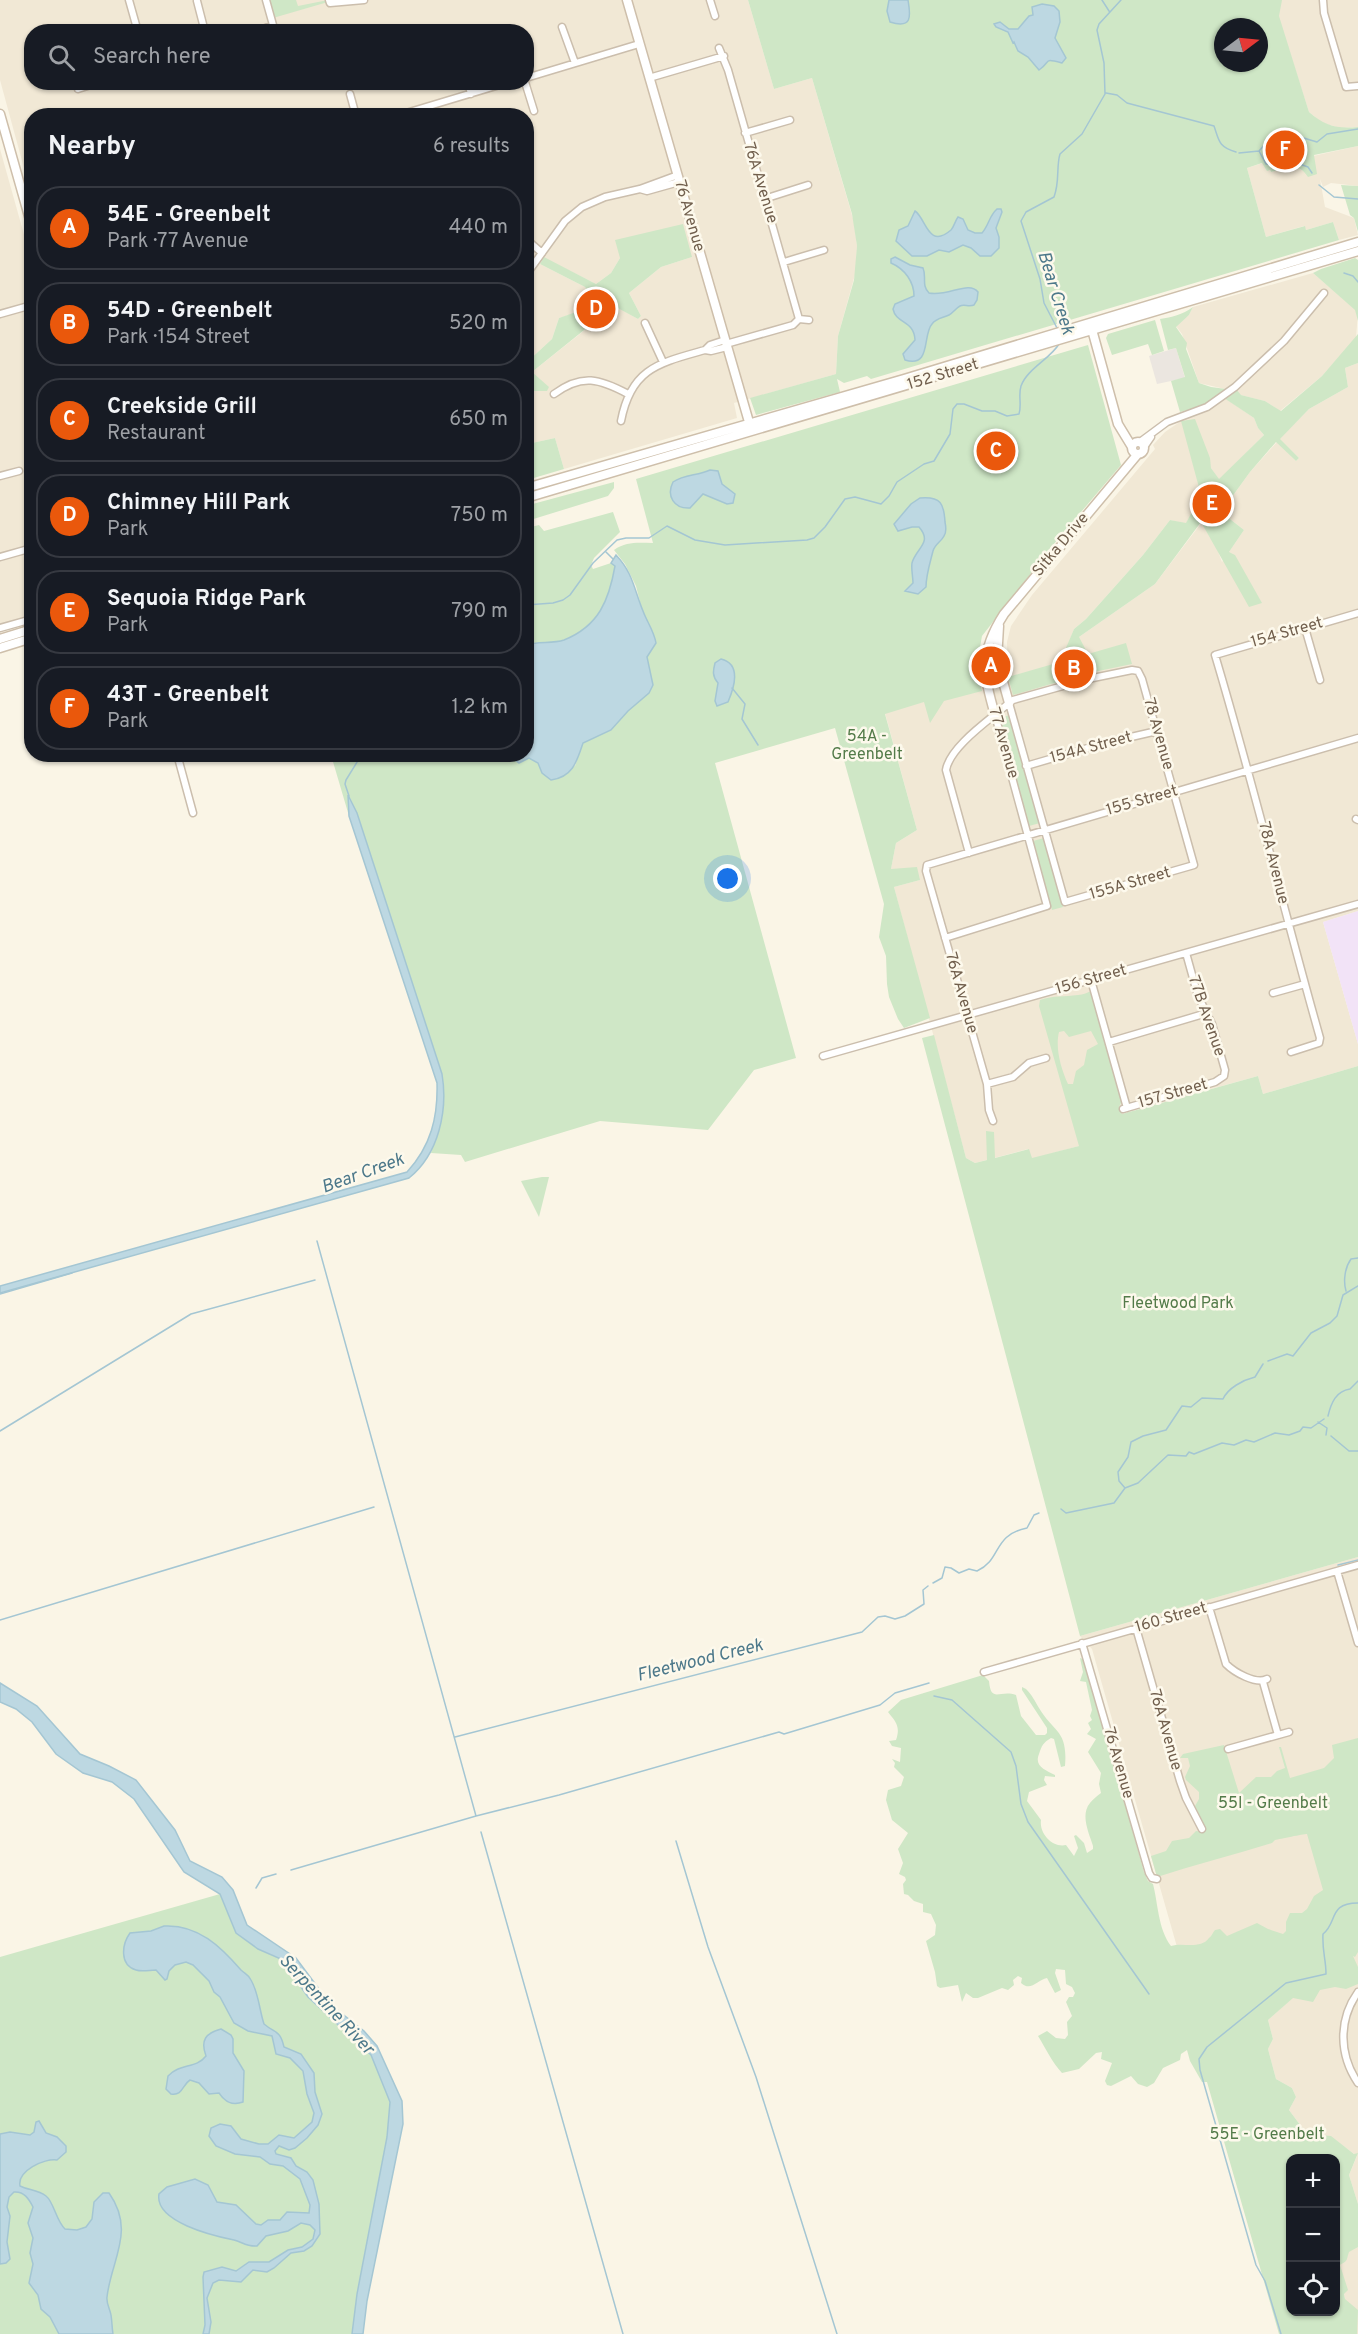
<!DOCTYPE html>
<meta charset="utf-8">
<style>
:root{--surface:#171b24;--page:#20242c;--text:#f1f3f6;--muted:#9ea1a6;--line:#363941;--accent:#ea580c}
body{margin:0;font-family:Overpass,sans-serif;background:var(--page);color:var(--text)}
.controls{position:absolute;right:18px;bottom:18px;display:grid;overflow:hidden;border-radius:12px;box-shadow:0 2px 4px #0004}
.controls button{width:54px;height:54px;display:grid;place-items:center;padding:0;border:0;border-bottom:2px solid var(--line);background:var(--surface);color:var(--text);font:30px sans-serif}
.compass{position:absolute;left:1214px;top:18px;width:54px;height:54px;border-radius:50%;background:var(--surface);box-shadow:0 2px 4px #0004;rotate:74deg}
.you{position:absolute;left:728px;top:879px;width:21px;height:21px;margin:-15px;border:4px solid #fff;border-radius:50%;background:#1a73e8;box-shadow:0 0 0 9px #1a73e833}
.badge{display:grid;place-items:center;width:39px;height:39px;border-radius:50%;background:var(--accent);color:#fff;font-size:20px;font-weight:700}
.pin{position:absolute;translate:-50% -50%;border:3px solid #fff;box-shadow:0 2px 6px #0006}
.list{margin:0;padding:0;list-style:none}
h2{display:flex;justify-content:space-between;align-items:center;height:78px;margin:0;padding:0 24px;font-size:26px}
h2 small{font-size:20px;font-weight:400;color:var(--muted)}
.list li{display:grid;grid-template-columns:39px 1fr auto;gap:18px;align-items:center;box-sizing:border-box;height:84px;margin:0 12px 12px;padding:0 12px;border:2px solid var(--line);border-radius:24px}
.list b{display:block;font-size:22px;white-space:nowrap}
.list p{margin:0;font-size:20px;white-space:nowrap;color:var(--muted)}
.list em{font-size:20px;font-style:normal;color:var(--muted)}
.icon{flex:none;width:33px;height:33px;fill:none;stroke:currentColor;stroke-width:2;stroke-linecap:round;stroke-linejoin:round}
.map{position:relative;flex:none;width:1358px;height:2334px;overflow:hidden}
.search{position:absolute;background:var(--surface);box-shadow:0 2px 4px #0004;left:24px;top:24px;width:510px;height:66px;display:flex;align-items:center;gap:15px;box-sizing:border-box;padding:0 21px;border-radius:24px;color:var(--muted);font-size:22px}
.panel{position:absolute;background:var(--surface);box-shadow:0 2px 4px #0004;left:24px;top:108px;width:510px;height:654px;border-radius:24px}
.map>svg:first-child{display:block}
</style>
<div class="map">
<svg width="1358" height="2334" viewBox="0 0 1358 2334">
<rect width="100%" height="100%" fill="#faf5e6"/>
<path fill="#f1e8d5" fill-rule="evenodd" d="M0,0H748L774,89L812,78L854,222L857,246L856,271L838,336L836,374L734,403L737,418L564,469L555,438L532,443L527,440V391H547L532,372L615,306L638,319L641,316L629,293L661,267L692,257L620,258L611,273L596,284L544,258L540,264L585,287L589,293L579,312L559,318L552,339L527,362L526,116H32L31,194L0,80ZM32,32H526V82H32Z
M1273,0H1358V127L1340,128L1322,123L1309,112Z
M1358,146V186L1331,183L1323,187L1320,179L1325,207L1354,218L1358,235L1339,240L1333,222L1306,230L1304,226L1266,237L1247,168L1263,163L1271,172L1294,166L1305,172L1314,163L1313,156Z
M0,149L32,263L31,621L0,630Z
M1313,273L1358,312L1356,338L1322,376L1280,411L1265,401L1241,395L1225,398L1254,418L1258,428L1264,435L1219,480L1211,468L1206,451L1196,474L1201,495L1186,524L1170,520L1143,555L1086,619L1074,629L1061,662L1079,637L1155,584L1202,522L1216,546L1222,562L1244,530L1221,512L1250,472L1277,442L1296,461L1299,458L1279,439L1309,409L1348,387L1345,368L1358,363V911L1323,922L1358,1044V1066L1263,1094L1258,1076L1124,1113L1079,1146L1031,1159L1028,1149L975,1163L966,1158L894,887L920,880L891,869L896,843L917,830L885,713L1008,677L1007,642L1011,626L1032,595L1155,449L1153,445L1165,432L1181,421L1180,412L1205,405L1225,389L1199,383L1182,334L1176,326L1189,315L1193,307Z
M1358,1557V2204L1349,2175L1357,2156L1331,2137L1308,2135L1289,2110L1296,2097L1292,2088L1276,2079L1268,2049L1273,2039L1268,2020L1291,1999L1199,2024L1092,1649L1080,1636Z
M1358,2239V2334H1350L1337,2245Z"/>
<path fill="#ebe6e0" d="M1176,348L1185,378L1157,384L1149,356Z"/>
<path fill="#f2e3f7" d="M1358,911V1044L1323,922Z"/>
<path fill="#cfe7c6" fill-rule="evenodd" d="M268,0H296L298,6L328,0V2L273,18Z
M748,0H1282L1279,16L1309,112C1325,126 1337,129 1358,127V146L1314,155L1317,174L1308,177C1298,161 1286,168 1271,172L1270,170L1267,171L1262,163L1247,168L1266,237L1305,226L1306,230L1333,222L1339,240L871,379L867,376L844,383L837,379L840,392L756,415L750,398L836,374L838,336L854,280L857,246L852,214L812,78L774,89ZM1223,27H1259V63H1223Z
M1341,185L1358,186V232L1354,218L1350,215Z
M683,224L692,257L661,267L629,293L641,316L638,319L614,306L532,372L549,387L547,391H527V362L552,339L559,318L579,311L589,293L585,287L540,264L544,257L596,284L611,273L620,258L615,240Z
M1355,258L1358,260V321L1355,310L1313,273L1321,269Z
M1193,307L1189,315L1176,327L1187,343L1186,349L1199,383L1211,387L1226,389L1205,405L1180,412L1171,381L1185,377L1176,348L1168,350L1160,319C1172,317 1182,315 1193,307Z
M1155,320L1164,351L1152,355L1148,344L1112,355L1106,338L1108,334Z
M1358,334V363L1345,368L1348,387L1309,409L1280,439L1299,458L1296,461L1276,442L1250,472L1221,512L1244,530L1229,552L1235,555L1262,603L1249,607L1201,522L1155,584L1079,637L1088,654L1126,643L1132,664L1089,673L1013,695L1008,677L1060,662L1074,629L1086,619L1143,555L1170,520L1186,523L1201,495L1181,421L1195,419L1210,458L1211,468L1219,479L1264,435L1258,428L1254,418L1224,398L1236,389L1241,395L1265,401L1281,411L1322,376Z
M1088,345L1121,465L1053,545L982,636L977,664L978,677L982,691L944,701L930,723L924,702L885,714L917,830L896,843L891,869L917,867L920,880L894,887L930,1018L904,1028L898,1019L889,997L887,984L886,956L879,937L884,904L835,728L715,763L796,1058L754,1070L708,1130L600,1121L465,1162L461,1155L431,1153C440,1124 447,1105 442,1074L357,813L349,796V816L331,755H515L512,757L529,758L539,763L542,773L575,766L583,742L611,730L628,711L649,693L653,685L647,657L656,643L642,610L636,586L625,564L614,550C627,541 638,543 653,543L636,479Z
M555,438L564,469L527,480V440L532,443Z
M614,482V488L608,496L527,521V506L529,505Z
M613,512L620,532L594,558L591,565L593,569L611,563L615,566C609,600 599,626 564,640C553,644 538,641 527,645V528L539,525L544,531Z
M1010,715L1040,823L1029,826L999,718Z
M1044,838L1063,907L1052,910L1033,841Z
M1092,991L1123,1099L1119,1107L1122,1114L1258,1076L1263,1094L1358,1066V1557L1080,1636L922,1038L934,1035L966,1158L975,1163L987,1160L986,1131L994,1132L995,1158L1029,1149L1032,1158L1079,1146L1039,1006L1040,1000C1054,995 1064,997 1078,995C1083,995 1088,992 1092,991ZM1064,1031L1069,1037L1091,1031L1098,1044L1087,1050L1084,1065L1076,1071L1073,1084H1068C1061,1069 1055,1048 1059,1032Z
M542,1177H549L539,1217L521,1181Z
M1080,1658L1085,1660L1144,1872L1148,1881L1153,1884C1158,1903 1158,1929 1171,1946C1183,1942 1200,1950 1209,1938C1212,1936 1213,1932 1215,1930L1220,1929L1227,1936L1257,1923L1268,1929L1283,1934L1286,1931V1922L1290,1913H1302L1307,1909L1314,1896L1323,1890L1307,1834C1303,1834 1280,1839 1275,1840L1272,1843C1233,1855 1194,1865 1157,1877L1151,1856L1166,1851L1172,1841L1189,1838L1196,1831L1203,1832L1206,1829L1195,1806L1199,1799V1792L1186,1780L1185,1777L1190,1766L1188,1758H1180L1183,1754L1224,1745L1239,1793L1256,1777H1271L1277,1771L1285,1768L1279,1747H1281L1290,1778L1324,1768L1334,1758L1332,1745L1358,1738V1952L1355,1957L1353,1956L1358,1967V1984L1346,1989L1335,1987L1320,1990L1313,2002L1293,1998L1268,2020L1273,2039L1268,2049L1276,2079L1292,2088L1296,2097L1289,2110L1307,2134L1331,2136L1354,2154L1358,2153L1349,2175L1358,2204V2247L1349,2252C1346,2260 1349,2260 1340,2265L1348,2290L1344,2294L1345,2299L1358,2310L1357,2334H1279L1207,2082H1202L1190,2061L1187,2050L1181,2054L1180,2060L1163,2068L1154,2083L1147,2087L1138,2084L1131,2076L1111,2086L1107,2085L1105,2081L1112,2063L1101,2059L1102,2052L1096,2053L1079,2069L1062,2073C1052,2062 1046,2049 1038,2036L1047,2031L1056,2038L1065,2039L1068,2035L1067,2022L1072,2016L1066,2002L1069,1997H1073L1075,1993L1072,1987L1066,1984L1065,1970L1056,1969L1055,1973L1061,1990L1055,1993L1047,1978C1037,1980 1031,1992 1021,1983L1022,1978L1018,1976L1013,1980L1014,1985L1008,1990L1002,1988L978,1998H973L966,1993L962,2002L958,1985L940,1988L937,1986L935,1972L926,1941L935,1935L936,1925L931,1914L923,1912V1904L914,1901L908,1895L904,1894L903,1884L906,1880L905,1877L899,1874L903,1863L898,1849L908,1833L892,1820L886,1800L888,1790L901,1786L904,1777L894,1767L895,1763L892,1759L900,1762L901,1748L892,1746L889,1741L896,1740C901,1726 895,1721 888,1712L901,1700L983,1675L989,1681C991,1704 1000,1689 1016,1695L1021,1716L1036,1735H1045L1047,1733V1728L1022,1690V1687L1026,1689C1032,1695 1035,1701 1039,1708C1054,1733 1068,1730 1065,1766L1061,1767L1054,1739L1051,1738C1043,1743 1042,1745 1039,1754C1034,1766 1045,1770 1055,1775V1777L1045,1776L1044,1780L1047,1785L1029,1792L1027,1801L1041,1820C1039,1833 1052,1848 1066,1845L1074,1856L1078,1848L1074,1836L1076,1835L1084,1843L1087,1853L1093,1849V1846C1089,1833 1080,1815 1090,1803C1093,1799 1097,1796 1101,1793L1099,1784L1101,1773L1088,1752L1096,1739L1087,1734L1091,1729L1088,1723L1092,1720L1090,1716L1092,1710L1086,1682L1080,1681L1083,1672ZM1290,2158H1336V2312H1290Z
M220,1894L236,1933L258,1949L281,1959L308,1997L371,2055L390,2102L387,2137L357,2294L352,2334H0V1957Z"/>
<path fill="#bdd8e2" stroke="#a4c6d3" stroke-width="1.5" d="M889,0H908C911,17 912,29 890,22L887,11Z
M1042,4L1054,6L1059,11L1060,22L1055,38L1066,58L1062,63C1042,58 1052,61 1039,70L1028,57L1018,51L1014,42L1013,43L1008,32L996,27L994,24L1000,22L1009,29H1018L1029,16L1033,15L1032,7Z
M997,209H1001L1002,212L996,228L999,237V248L991,256H980L971,248L963,245L949,252L939,250L927,256H912L896,241L899,230L908,226L915,211C926,218 928,250 951,230C954,227 955,221 958,217L963,219L968,230L975,233H982C989,225 989,216 997,209Z
M895,257L910,265L923,268C927,277 921,285 929,293C948,297 969,280 978,292L977,300L974,305C969,307 964,304 960,306C956,308 953,313 949,315C943,318 936,318 932,324C922,335 932,368 905,360L903,354L915,340C914,320 896,324 893,309L895,304L914,296C914,282 905,269 891,263V259Z
M710,470L718,471L722,484L735,494L733,503L727,504L703,494L690,508C674,509 666,496 673,482C685,474 697,476 710,470Z
M920,498C941,496 944,504 945,522C946,527 947,532 944,536C941,542 935,544 933,551C930,563 926,575 926,587L918,594L905,591L913,583C913,577 911,569 912,563C916,548 933,543 919,527H912L898,531L894,524L911,504Z
M616,555C633,573 634,589 643,611C647,622 654,631 656,643L647,657L653,685L649,693L628,711L611,730L583,743C577,761 573,777 551,780L542,773L538,763L529,758L519,763L512,757L515,755L526,754L527,645C538,641 552,644 564,640C599,626 609,600 615,566L611,563Z
M721,659C742,664 734,688 728,702L717,706L715,701L718,683C712,676 713,671 715,663Z
M348,795L357,813L442,1074C448,1110 439,1154 409,1178L0,1293V1286L407,1172C431,1146 438,1117 437,1083L349,816Z
M0,1683L37,1706L80,1754L109,1766L136,1780L175,1830L190,1861L222,1877L233,1890L247,1925L296,1958L331,2005L364,2031L377,2046L402,2101L403,2124L367,2301L363,2334H352L357,2294L387,2137L390,2102L371,2055L308,1997L281,1959L258,1949L236,1933L220,1894L184,1872L134,1799L112,1782L83,1773L56,1754L32,1722L16,1709L0,1702Z
M164,1926C198,1924 221,1947 241,1970C245,1974 249,1975 251,1980C259,1994 259,2009 264,2024C276,2034 280,2030 284,2047L301,2054L314,2073L315,2092L322,2114L318,2125L307,2138L295,2148L289,2150L279,2146L275,2151L276,2154L291,2158L296,2166L307,2172L313,2180L319,2204L320,2234L312,2246L304,2251L291,2253L274,2268L267,2272L253,2270L241,2282L219,2280L213,2283L207,2298L211,2322L209,2334H203L205,2325L203,2277L204,2272L222,2267L236,2271L249,2262H269L288,2250L302,2247L313,2239L315,2230L310,2225L301,2223L288,2231L266,2236L257,2246C247,2247 242,2242 234,2240C214,2236 154,2222 159,2194L167,2187L195,2179L208,2185L217,2202L236,2205L256,2224L261,2225L268,2220H280L287,2212L309,2213L310,2205L300,2179L283,2166L270,2164L260,2157L235,2154L216,2146L209,2136L211,2128L220,2124L231,2126L241,2139L259,2144H268L279,2135L294,2138L312,2122L314,2113L307,2094L303,2071L290,2058L276,2054L272,2036L248,2031L234,2023L220,1997L214,1992L209,1981L193,1965L186,1962L175,1965L169,1971L167,1979L165,1980L156,1970C150,1970 142,1972 136,1970C119,1965 122,1944 130,1933L151,1931Z
M221,2029L231,2035L233,2039V2053L244,2071L243,2102C232,2106 225,2102 219,2093L209,2094L199,2083L190,2080C182,2085 183,2096 171,2094L166,2089L168,2076C180,2063 196,2069 206,2056C200,2040 206,2033 221,2029Z
M39,2121L46,2133L57,2137L66,2146V2152L57,2160C44,2158 17,2171 20,2186C28,2190 38,2190 46,2196C54,2202 56,2221 65,2229L77,2230L86,2227L92,2219L94,2202L103,2193H109C136,2231 111,2260 107,2297C106,2303 110,2309 111,2315C112,2321 112,2328 113,2334H59L50,2317L41,2309L38,2295L29,2283L33,2264L30,2253L33,2238L28,2223L33,2207C29,2199 24,2191 14,2192L9,2197L7,2207L10,2216L7,2242L10,2259L6,2263L0,2264V2134L10,2132L30,2135L34,2132L36,2122Z"/>
<g fill="none" stroke-linecap="round" stroke-linejoin="round">
<path stroke="#a4c6d3" stroke-width="1.5" d="M1102,0L1109,11
M1106,93L1117,95L1127,103L1214,126C1219,140 1218,147 1236,152
M1259,151L1267,142L1289,141L1297,136L1317,142L1327,134L1358,129
M1239,153L1259,151L1266,164L1284,165L1294,162L1308,167L1312,173
M1319,185L1334,197L1358,199
M1344,273L1353,276L1358,282
M1058,330L1044,303L1040,279L1021,221L1026,212L1054,197C1060,181 1056,167 1060,154L1082,134L1105,94L1104,63L1097,30L1099,24L1121,0
M606,552L613,559
M526,605L553,603L563,600L570,595L593,563L617,540L626,538H649L667,526L695,540L725,545L807,540L814,538L825,527L845,499L855,497L881,504L889,496L897,482L924,464L934,461L950,434L953,409L957,404H964L982,411H995L1007,416L1019,414C1022,405 1018,395 1021,386C1027,369 1050,359 1059,344
M732,688L745,704L742,719L758,745
M349,796L345,784L346,780L362,754
M1346,1291C1343,1281 1345,1267 1351,1259L1358,1258
M0,1294L72,1273
M1268,1361L1287,1354L1293,1356L1311,1333L1330,1323L1337,1316L1343,1295L1358,1286
M1328,1416C1331,1403 1336,1391 1350,1389L1358,1381
M1318,1422L1327,1428L1326,1435
M0,1431L191,1314L315,1280
M1331,1436L1349,1451H1358
M1125,1488L1138,1483L1168,1455L1186,1456L1189,1452L1194,1454L1222,1443L1234,1445L1246,1440L1254,1442L1275,1433L1289,1435L1300,1431L1303,1427L1311,1428L1324,1419
M1061,1509L1066,1513L1114,1503L1125,1488L1119,1481L1118,1472L1128,1457L1131,1442L1143,1436L1166,1430L1182,1406L1191,1407L1202,1398L1223,1399C1228,1388 1243,1380 1255,1377L1263,1364
M1338,1565L1358,1560
M933,1583L942,1578L945,1567L951,1568L959,1573L969,1569L977,1571C1002,1560 992,1535 1027,1528L1034,1515L1039,1513
M0,1620L374,1507
M934,1696L952,1700L1011,1752L1016,1766L1021,1804L1028,1822L1149,1994
M455,1737L862,1632L878,1617L885,1616L895,1619L905,1616L924,1604L923,1590L928,1586
M476,1816L559,1795L779,1732L784,1734L880,1705L895,1693L929,1683
M481,1832L623,2334
M676,1841L708,1947L756,2077L837,2334
M291,1870L476,1816L317,1241
M256,1888L262,1878L276,1874
M1281,2334L1265,2281L1256,2265L1200,2070L1199,2059L1207,2047L1286,1983L1326,1974C1326,1959 1322,1951 1323,1934C1338,1922 1328,1903 1358,1903"/>
<defs>
<path id="street" d="M129,0L138,32
M329,0L330,3L364,0
M710,0L715,16
M1323,0L1324,13L1346,87L1358,86
M197,1L205,32
M562,27L575,63
M256,32L273,25L266,0
M719,48L728,70L799,319
M526,78L639,44
M649,78L724,56
M77,82L78,89L100,82
M468,82L471,94
M525,82L534,111
M350,94L356,116
M396,116L509,82
M745,133L790,120
M640,189L647,191L679,182
M764,199L808,185
M526,239L542,253
M784,262L824,250
M526,275L565,221L582,207L605,197L640,189L678,175
M0,314L32,305
M799,319L809,320
M645,323L663,362
M726,344L793,325L799,319
M705,350L710,345L725,340
M554,394C582,373 600,379 628,394
M621,421C631,368 659,363 705,350L711,351L727,347
M1140,442L1167,422L1207,407L1235,387L1284,341L1324,293
M1144,447L1151,437
M0,476L19,471
M0,557L32,548
M0,628L32,619
M1305,628L1320,680
M177,754L193,813
M1026,766L1105,743L1157,731
M1356,819L1358,820
M969,853L946,770C950,746 991,719 1009,703L1013,700L1088,679L1132,670L1138,671L1142,679L1194,865L1065,902L1009,703
M945,938L1047,906L995,715
M1091,980L1127,1108
M1273,993L1305,984
M1109,1042L1207,1013
M1291,1052L1319,1043L1320,1038C1284,911 1253,782 1215,655L1358,613
M823,1056L1358,904
M987,1084L1013,1077L1029,1063L1046,1058
M1123,1109L1215,1082L1224,1076L1225,1070L1212,1024L1198,996L1186,953
M993,1121L989,1110L987,1084L926,871L927,865L1358,738
M1337,1571L1358,1643
M1209,1607L1226,1664C1234,1672 1256,1685 1267,1679
M1136,1628L1180,1781L1186,1798L1202,1829
M1082,1643L1149,1873L1152,1878L1157,1879
M984,1672L1358,1565
M1263,1682L1278,1735
M1228,1749L1289,1732
M1358,1992C1338,2020 1339,2055 1358,2083"/>
<path id="secondary" d="M627,0L751,429
M0,114L32,227
M1091,326L1118,424L1132,447
M1132 448a6 6 0 1 1 12 0a6 6 0 1 1-12 0Z
M526,488L904,379L1358,242
M526,498L1358,251
M999,626L997,660L1009,703
M0,639L32,629
M0,648L32,638
M995,715C983,673 979,653 1004,614L1137,455"/>
</defs>
<use href="#street" stroke="#cbbead" stroke-width="9"/>
<use href="#secondary" stroke="#cebfab" stroke-width="11"/>
<use href="#street" stroke="#fff" stroke-width="6"/>
<use href="#secondary" stroke="#fff" stroke-width="8"/>
</g>
<g text-anchor="middle" dominant-baseline="central" stroke-width="5" stroke-linejoin="round" paint-order="stroke">
<g font-size="16" fill="#715f4d" stroke="#fdf9ec">
<text transform="translate(760 183) rotate(73)">76A Avenue</text>
<text transform="translate(689 216) rotate(74)">76 Avenue</text>
<text transform="translate(943 375) rotate(-17)">152 Street</text>
<text transform="translate(1061 545) rotate(-50)">Sitka Drive</text>
<text transform="translate(1287 633) rotate(-16)">154 Street</text>
<text transform="translate(1158 734) rotate(74)">78 Avenue</text>
<text transform="translate(1003 743) rotate(74)">77 Avenue</text>
<text transform="translate(1091 748) rotate(-15)">154A Street</text>
<text transform="translate(1142 801) rotate(-16)">155 Street</text>
<text transform="translate(1273 863) rotate(76)">78A Avenue</text>
<text transform="translate(1130 884) rotate(-16)">155A Street</text>
<text transform="translate(1091 980) rotate(-16)">156 Street</text>
<text transform="translate(961 993) rotate(74)">76A Avenue</text>
<text transform="translate(1206 1016) rotate(71)">77B Avenue</text>
<text transform="translate(1173 1094) rotate(-16)">157 Street</text>
<text transform="translate(1171 1618) rotate(-16)">160 Street</text>
<text transform="translate(1165 1730) rotate(74)">76A Avenue</text>
<text transform="translate(1118 1763) rotate(74)">76 Avenue</text>
</g>
<g font-size="16" fill="#537b49" stroke="#fdf9ec">
<text x="867" y="737">54A -<tspan x="867" dy="18">Greenbelt</tspan></text>
<text x="1178" y="1304">Fleetwood Park</text>
<text x="1273" y="1804">55I - Greenbelt</text>
<text x="1267" y="2135">55E - Greenbelt</text>
</g>
<g font-size="18" font-style="italic" fill="#4c788a" stroke="#fdf9ec">
<text transform="translate(1055 293) rotate(73)">Bear Creek</text>
<text transform="translate(363 1174) rotate(-20)">Bear Creek</text>
<text transform="translate(700 1661) rotate(-14)">Fleetwood Creek</text>
<text transform="translate(326 2005) rotate(47)">Serpentine River</text>
</g>
</g>
</svg>
<div class="controls">
<button>+</button>
<button>−</button>
<button><svg class="icon" aria-label="locate" viewBox="0 0 24 24"><circle cx="12" cy="12" r="6"/><path d="M12 2v4M12 18v4M2 12h4M18 12h4"/></svg></button>
</div>
<svg class="compass" viewBox="-18 -18 36 36"><path d="M0-13l5 13h-10z" fill="#e53935"/><path d="M0 13l5-13h-10z" fill="#9ea1a6"/></svg>
<div class="you"></div>
<div class="pin badge" style="left:991px;top:666px">A</div>
<div class="pin badge" style="left:1074px;top:669px">B</div>
<div class="pin badge" style="left:996px;top:451px">C</div>
<div class="pin badge" style="left:596px;top:309px">D</div>
<div class="pin badge" style="left:1212px;top:504px">E</div>
<div class="pin badge" style="left:1285px;top:150px">F</div>
<div class="search"><svg class="icon" aria-label="search" viewBox="0 0 24 24"><circle cx="10" cy="10" r="6"/><path d="M15 15l6 6"/></svg>Search here</div>
<section class="panel">
<h2>Nearby<small>6 results</small></h2>
<ul class="list">
<li><span class="badge">A</span><div><b>54E - Greenbelt</b><p>Park · 77 Avenue</p></div><em>440 m</em></li>
<li><span class="badge">B</span><div><b>54D - Greenbelt</b><p>Park · 154 Street</p></div><em>520 m</em></li>
<li><span class="badge">C</span><div><b>Creekside Grill</b><p>Restaurant</p></div><em>650 m</em></li>
<li><span class="badge">D</span><div><b>Chimney Hill Park</b><p>Park</p></div><em>750 m</em></li>
<li><span class="badge">E</span><div><b>Sequoia Ridge Park</b><p>Park</p></div><em>790 m</em></li>
<li><span class="badge">F</span><div><b>43T - Greenbelt</b><p>Park</p></div><em>1.2 km</em></li>
</ul>
</section>
</div>
